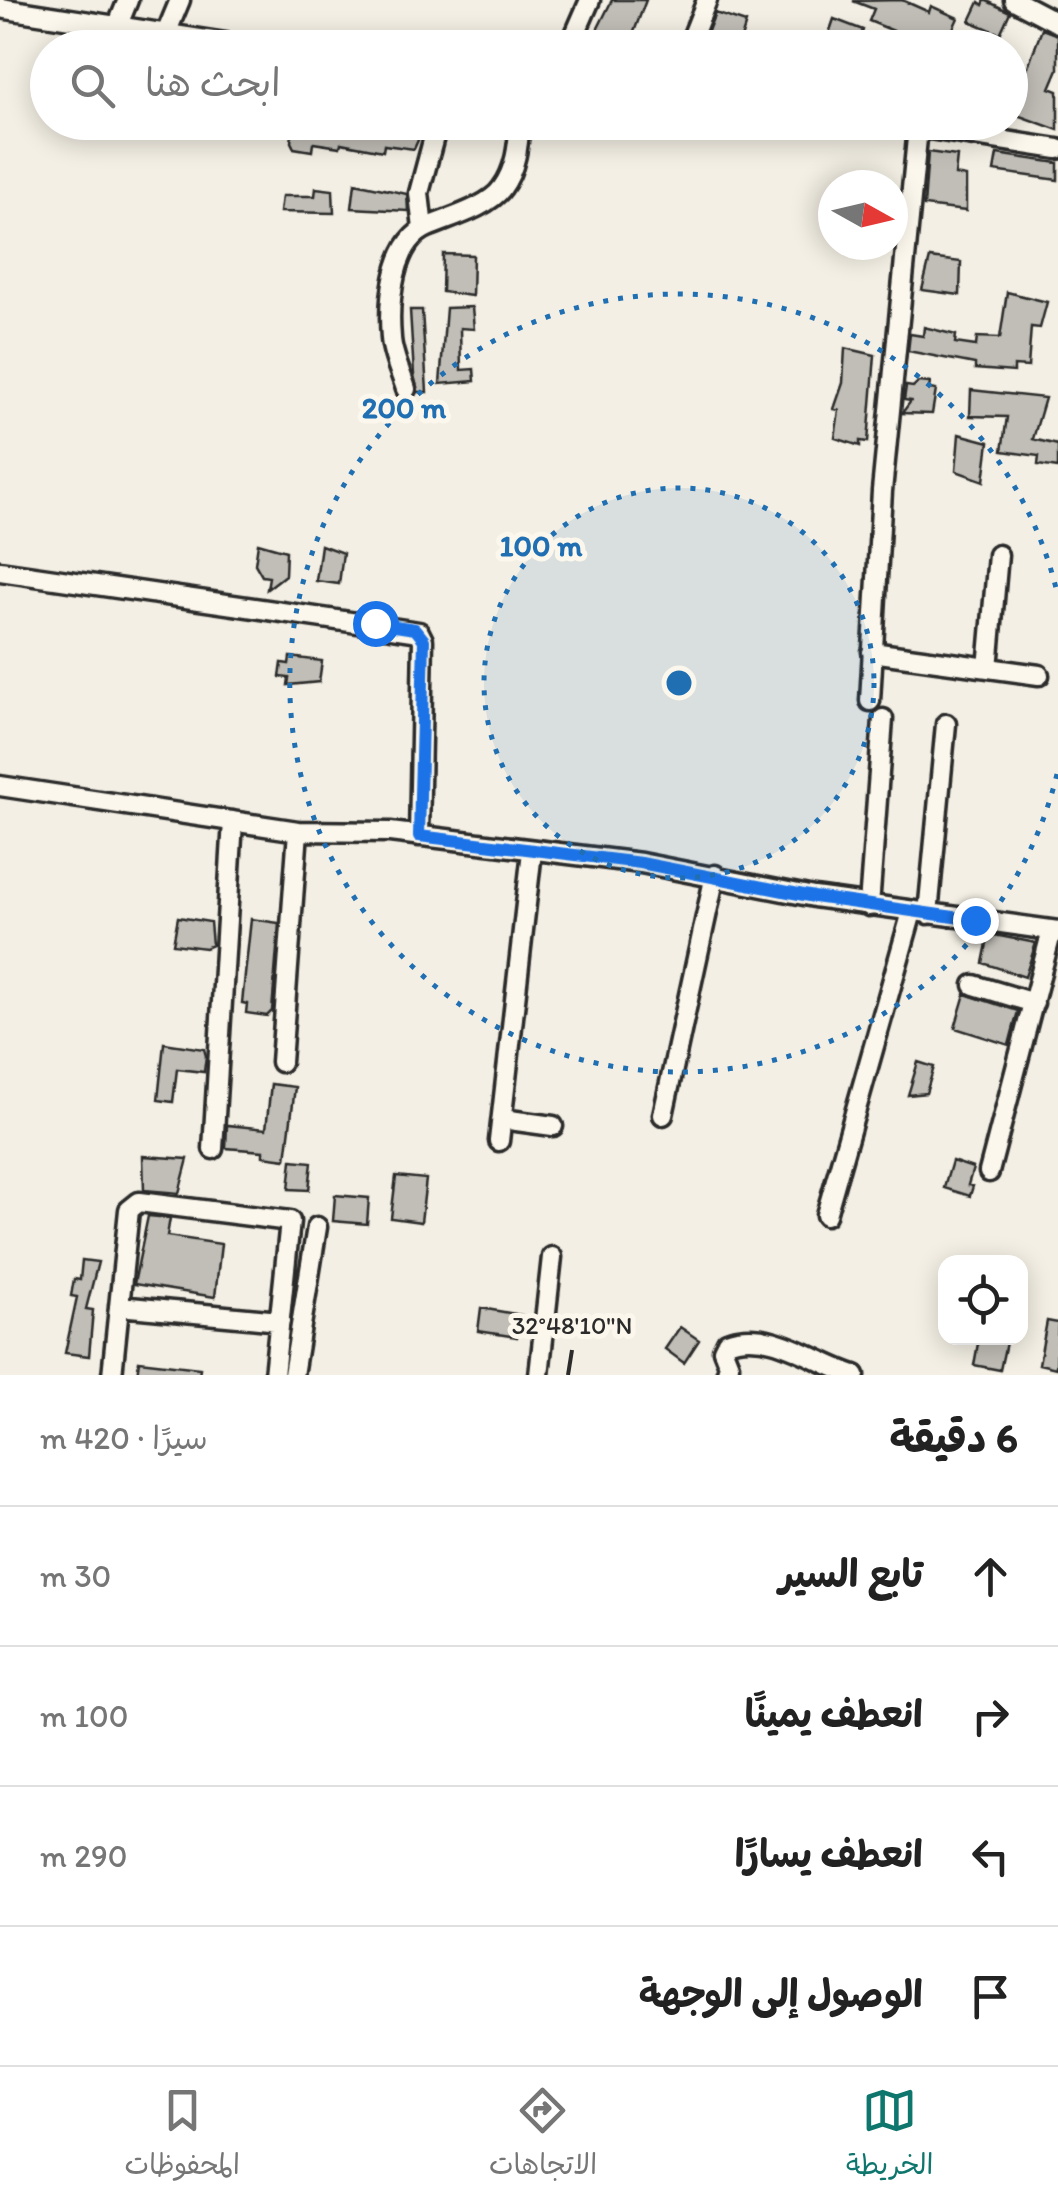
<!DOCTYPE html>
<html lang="ar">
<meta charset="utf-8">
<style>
:root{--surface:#fff;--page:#f6f6f6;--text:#222;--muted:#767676;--line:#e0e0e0;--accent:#0f766e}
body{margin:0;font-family:Itim,"Playpen Sans Arabic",sans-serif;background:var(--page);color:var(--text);direction:rtl}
.controls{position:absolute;right:30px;bottom:30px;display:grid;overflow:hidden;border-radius:20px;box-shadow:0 5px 25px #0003}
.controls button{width:90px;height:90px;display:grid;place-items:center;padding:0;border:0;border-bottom:2px solid var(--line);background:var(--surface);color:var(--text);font:50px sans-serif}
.compass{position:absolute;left:818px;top:170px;width:90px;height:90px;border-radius:50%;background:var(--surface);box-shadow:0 5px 25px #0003;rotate:98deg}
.stop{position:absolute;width:30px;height:30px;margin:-22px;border:8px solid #1a73e8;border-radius:50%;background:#fff}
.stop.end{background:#1a73e8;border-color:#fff;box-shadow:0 2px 10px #0008}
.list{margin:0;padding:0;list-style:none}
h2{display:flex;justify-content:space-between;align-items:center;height:130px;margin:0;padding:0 40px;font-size:42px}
h2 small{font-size:32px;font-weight:400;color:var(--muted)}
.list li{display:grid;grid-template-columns:65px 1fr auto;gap:30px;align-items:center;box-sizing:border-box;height:140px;padding:0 40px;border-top:2px solid var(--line)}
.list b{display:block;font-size:38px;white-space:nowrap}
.list em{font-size:32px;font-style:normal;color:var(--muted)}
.icon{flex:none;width:55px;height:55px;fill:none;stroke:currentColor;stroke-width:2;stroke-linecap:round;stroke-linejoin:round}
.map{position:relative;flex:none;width:1058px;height:1375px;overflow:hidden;direction:ltr}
.search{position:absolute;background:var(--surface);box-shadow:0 5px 25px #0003;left:30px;right:30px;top:30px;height:110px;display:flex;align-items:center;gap:25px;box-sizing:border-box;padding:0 35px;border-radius:55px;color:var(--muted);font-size:38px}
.sheet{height:690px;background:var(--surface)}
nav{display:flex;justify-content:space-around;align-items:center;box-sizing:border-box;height:140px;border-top:2px solid var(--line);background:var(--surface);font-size:28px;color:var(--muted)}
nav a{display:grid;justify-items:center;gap:5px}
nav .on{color:var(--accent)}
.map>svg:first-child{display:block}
</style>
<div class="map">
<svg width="1058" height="1375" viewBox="0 0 1058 1375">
<rect width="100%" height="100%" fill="#f3efe4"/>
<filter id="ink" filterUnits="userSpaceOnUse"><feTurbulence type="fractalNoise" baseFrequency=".01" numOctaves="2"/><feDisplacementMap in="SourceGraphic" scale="20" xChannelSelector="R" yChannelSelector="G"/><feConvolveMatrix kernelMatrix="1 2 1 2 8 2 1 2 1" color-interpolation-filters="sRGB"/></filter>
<g filter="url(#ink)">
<path fill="#c0beb6" stroke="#2b2b2b" stroke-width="2.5" d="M612,0H646L628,48L594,36Z
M902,0L929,12L931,6L958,18L944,48H907L911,38L869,21L874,9L853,1Z
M985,0L1010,12L1000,34L970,21L979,2L983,5Z
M715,13L746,23L740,42L728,38L725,47L704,41Z
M834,19L863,30L857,48H824Z
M1042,29L1058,35V69L1050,88L1058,91V130L1017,115L1024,95L1018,93Z
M302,123L365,129L374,124L423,129L414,149L384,145L383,151L341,143L340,147L313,143L312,151L294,148L291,142L293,125Z
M928,152L957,156L955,175L966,177V211L924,206Z
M997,154L1058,163V180L994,171Z
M355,183L407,194L408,211L352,208Z
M316,188L333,190L334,213L280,212L282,196H315Z
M443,254L473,255L472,296L442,292Z
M930,258L961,262L960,295L922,290Z
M1007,292L1047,302L1040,328L1031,327L1028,367L1014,366V372L975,369V364L908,351L910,334L923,336L924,327L956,335L955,343L976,346L977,337L1000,338Z
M472,307L474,329L460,328L461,370L474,369L475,381L440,384L446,308Z
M410,310H422L427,392H418L414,375Z
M845,348L875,355L868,442L860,441V446L835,438L839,410L834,409L843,383Z
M918,382L930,383L929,389L936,390L932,414L902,413L911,401L904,400L906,386L913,387Z
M971,390L1045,398L1033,439L1058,445V468L1038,465L1039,456L1002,451L1007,417L970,416Z
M959,434L989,442L984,481L956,471Z
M258,543L286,551L285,575L267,589L269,577L262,576L255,564Z
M321,545L343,553L339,584L316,581Z
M290,657L322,661L319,682L288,685L289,678L280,677L282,663L289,664Z
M178,917L210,922L212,945L205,948L173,944Z
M251,919L279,923L272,1011L267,1016L246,1013L247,1004L242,1003Z
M989,934L1036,943L1025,977L983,963Z
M965,994L1018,1011L1009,1045L955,1028Z
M164,1043L204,1049L206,1056L204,1072L177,1069L173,1102L158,1100Z
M918,1062L934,1067L926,1093L908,1095Z
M271,1084L295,1087L286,1159L263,1156V1151L226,1148L227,1125L266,1129Z
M143,1156L188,1159L179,1193L144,1190Z
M292,1160L312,1162L309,1190L289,1189Z
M952,1161L973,1168L968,1185L973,1186L970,1196L944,1188Z
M396,1176L426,1179L421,1222L391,1218Z
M335,1195L369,1198L367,1224L333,1221Z
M148,1216L170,1218L167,1236L221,1244L215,1297L134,1284Z
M82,1260L98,1262L86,1309L93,1310L89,1356L65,1353L77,1297L71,1296L74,1279L80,1280Z
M481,1308L521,1315L517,1337L478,1331Z
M1047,1321L1058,1323L1056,1368L1039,1364Z
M680,1327L699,1340L684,1363L665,1349Z
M979,1338H1007L1000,1370L974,1365Z
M139,1361L200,1368L199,1375H137Z"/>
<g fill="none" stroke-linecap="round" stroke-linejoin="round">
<defs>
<path id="minor" d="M1014,0L1058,23
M0,8L258,48
M117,27L128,0
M165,36L180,0
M569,48L590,0
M688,48L707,0
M884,122L1058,149
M423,229L419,193L438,122
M406,389C401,373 392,355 391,338C388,304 392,242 428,227C449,218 489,207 502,188C516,169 518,146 520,122
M0,571L419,632L423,640L419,836
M872,652L1039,675
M988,668L998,555
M870,701L882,491L918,128
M0,786L298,831L390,832L641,863L814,897L1058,931
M869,906L883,719
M928,914L946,724
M974,985L1034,1003
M281,1062L298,831
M663,1115L715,875
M502,1119L553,1126
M499,1141L532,851
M213,1149L233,821
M989,1172L1052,930
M826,1215L912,912
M119,1306L280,1321
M112,1375L129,1210L139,1202L290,1221L274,1375
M293,1375L317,1227
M539,1375L552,1257
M726,1375L729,1365L723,1350L727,1342C771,1326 815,1363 855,1375"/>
</defs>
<use href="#minor" stroke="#2b2b2b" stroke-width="25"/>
<use href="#minor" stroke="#fbf7ec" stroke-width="18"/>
</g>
</g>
<g fill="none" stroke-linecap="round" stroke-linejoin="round" filter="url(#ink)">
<path stroke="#1a73e8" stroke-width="12" d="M375,623L415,629L424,640L419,836L641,863L814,897L975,920"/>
</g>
<path fill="none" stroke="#2b2b2b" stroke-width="4" d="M568,1375L572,1350"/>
<circle cx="679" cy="683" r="195" fill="#1f6fb2" fill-opacity=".12"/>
<g fill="none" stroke="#1f6fb2" stroke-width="5" stroke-dasharray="5 10">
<circle cx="679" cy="683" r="195"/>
<path d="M1057 774A389 389 0 1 1 1057 592"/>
</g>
<g font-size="25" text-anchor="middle" fill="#2b2b2b" stroke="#fbf7ec" stroke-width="10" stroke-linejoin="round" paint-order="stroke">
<text x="572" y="1334">32°48'10"N</text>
</g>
<circle cx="679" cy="683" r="15" fill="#1f6fb2" stroke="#fbf7ec" stroke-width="5"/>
<g font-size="30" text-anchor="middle" font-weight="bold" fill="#1f6fb2" stroke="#fbf7ec" stroke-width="10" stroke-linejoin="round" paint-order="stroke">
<text x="404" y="418">200 m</text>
<text x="541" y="556">100 m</text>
</g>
</svg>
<div class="controls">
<button><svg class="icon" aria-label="locate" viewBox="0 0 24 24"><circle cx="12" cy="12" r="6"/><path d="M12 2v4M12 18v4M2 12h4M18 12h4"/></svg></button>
</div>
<svg class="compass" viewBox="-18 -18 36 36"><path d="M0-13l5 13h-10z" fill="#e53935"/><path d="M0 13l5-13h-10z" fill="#767676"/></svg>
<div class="stop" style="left:375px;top:623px"></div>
<div class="stop end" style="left:975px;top:920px"></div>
<div class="search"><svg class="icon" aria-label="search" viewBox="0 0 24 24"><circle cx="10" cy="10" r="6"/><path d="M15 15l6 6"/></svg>ابحث هنا</div>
</div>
<section class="sheet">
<h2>6 دقيقة<small>سيرًا · 420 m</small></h2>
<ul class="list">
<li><svg class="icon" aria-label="ahead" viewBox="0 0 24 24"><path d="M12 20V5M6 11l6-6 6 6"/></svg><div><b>تابع السير</b></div><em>30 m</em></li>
<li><svg class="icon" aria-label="right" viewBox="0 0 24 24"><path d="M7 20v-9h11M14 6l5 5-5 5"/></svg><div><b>انعطف يمينًا</b></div><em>100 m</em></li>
<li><svg class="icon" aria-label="left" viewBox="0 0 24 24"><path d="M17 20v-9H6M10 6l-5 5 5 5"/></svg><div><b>انعطف يسارًا</b></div><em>290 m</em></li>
<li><svg class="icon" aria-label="arrive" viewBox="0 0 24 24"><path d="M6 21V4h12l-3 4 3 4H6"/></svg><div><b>الوصول إلى الوجهة</b></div></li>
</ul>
</section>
<nav>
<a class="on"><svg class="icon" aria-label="map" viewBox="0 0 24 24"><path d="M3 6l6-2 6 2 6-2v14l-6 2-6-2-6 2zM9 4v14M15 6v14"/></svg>الخريطة</a>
<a><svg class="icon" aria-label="directions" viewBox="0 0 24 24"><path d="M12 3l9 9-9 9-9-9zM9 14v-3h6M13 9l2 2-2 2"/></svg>الاتجاهات</a>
<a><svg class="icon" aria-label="saved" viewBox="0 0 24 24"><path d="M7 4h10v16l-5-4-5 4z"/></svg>المحفوظات</a>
</nav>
